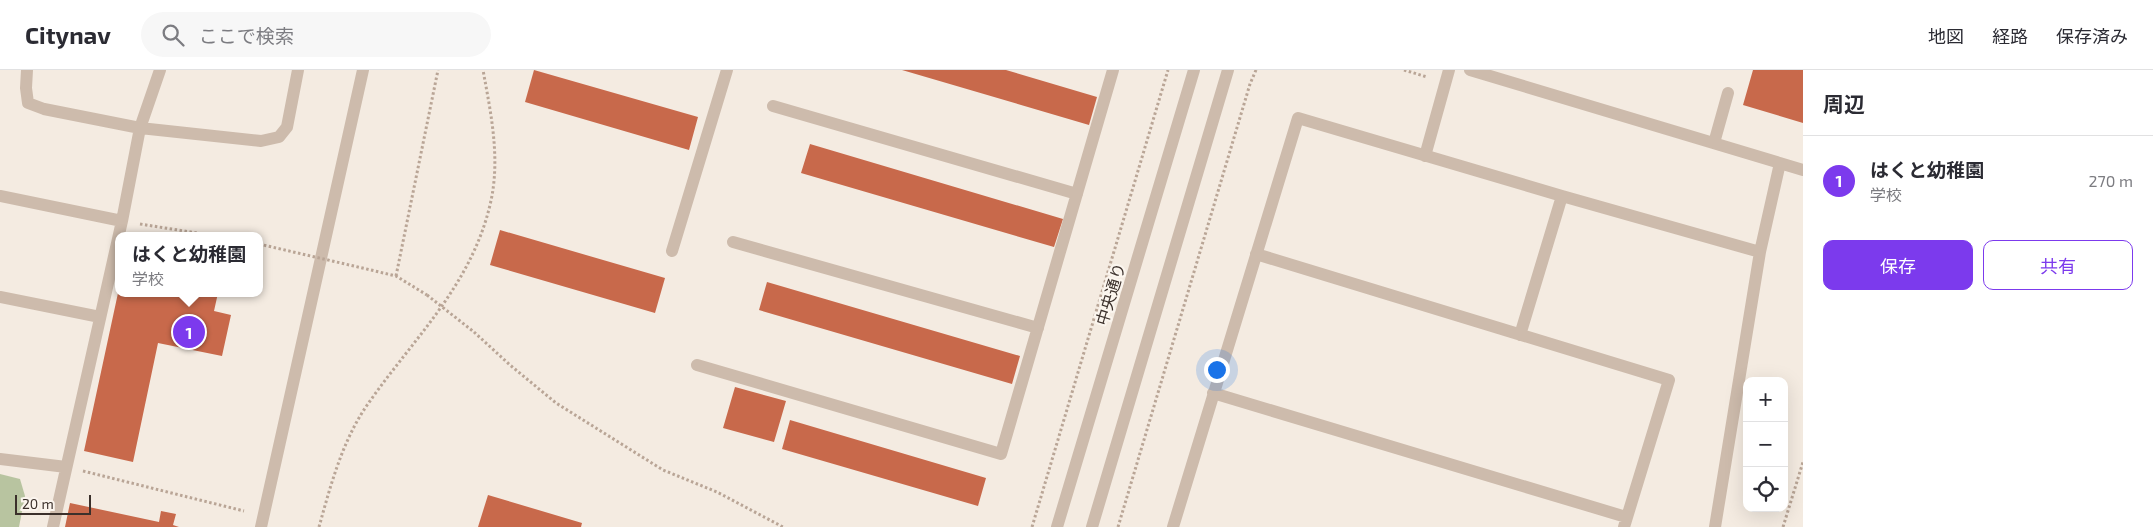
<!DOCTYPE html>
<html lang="ja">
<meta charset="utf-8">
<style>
:root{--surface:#fff;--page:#f7f7f7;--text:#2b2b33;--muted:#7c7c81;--line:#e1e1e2;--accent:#7c3aed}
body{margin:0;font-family:"Exo 2","Noto Sans JP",sans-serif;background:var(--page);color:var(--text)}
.controls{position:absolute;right:15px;bottom:15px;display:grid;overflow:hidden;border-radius:10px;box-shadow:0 5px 20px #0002}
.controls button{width:45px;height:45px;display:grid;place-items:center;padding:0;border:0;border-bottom:1px solid var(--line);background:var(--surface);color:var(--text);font:25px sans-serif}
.scale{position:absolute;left:15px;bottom:12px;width:76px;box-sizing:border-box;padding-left:5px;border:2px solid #3b302b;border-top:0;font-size:14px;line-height:18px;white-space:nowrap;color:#3b302b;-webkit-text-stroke:4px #fbf5ee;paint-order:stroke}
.you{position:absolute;left:1216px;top:299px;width:18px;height:18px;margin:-12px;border:4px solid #fff;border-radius:50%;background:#1a73e8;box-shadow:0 0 0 8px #1a73e833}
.badge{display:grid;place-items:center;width:32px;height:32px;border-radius:50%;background:var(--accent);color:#fff;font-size:16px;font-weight:700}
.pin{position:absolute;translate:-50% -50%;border:2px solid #fff;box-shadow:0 1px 5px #0006}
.popup{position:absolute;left:115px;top:162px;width:148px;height:65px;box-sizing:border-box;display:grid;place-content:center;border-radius:10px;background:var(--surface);filter:drop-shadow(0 1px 4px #0005);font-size:16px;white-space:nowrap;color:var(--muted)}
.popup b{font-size:19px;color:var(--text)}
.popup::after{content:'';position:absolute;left:50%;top:100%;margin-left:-10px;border:10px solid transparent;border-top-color:var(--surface)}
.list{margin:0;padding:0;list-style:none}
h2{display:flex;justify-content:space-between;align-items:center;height:65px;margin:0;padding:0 20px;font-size:21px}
h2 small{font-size:16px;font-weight:400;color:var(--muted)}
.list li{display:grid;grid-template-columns:32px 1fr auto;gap:15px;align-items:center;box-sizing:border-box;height:90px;padding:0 20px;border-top:1px solid var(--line)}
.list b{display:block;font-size:19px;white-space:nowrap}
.list p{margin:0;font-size:16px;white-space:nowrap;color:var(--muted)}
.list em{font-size:16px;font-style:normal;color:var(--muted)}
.actions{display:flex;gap:10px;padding:15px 20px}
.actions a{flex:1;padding:11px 0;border:1px solid var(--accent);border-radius:10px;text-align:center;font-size:18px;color:var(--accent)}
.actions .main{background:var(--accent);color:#fff}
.icon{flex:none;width:28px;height:28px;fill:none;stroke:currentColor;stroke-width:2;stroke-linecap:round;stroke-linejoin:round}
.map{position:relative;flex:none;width:1803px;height:457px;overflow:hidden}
header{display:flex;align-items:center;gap:30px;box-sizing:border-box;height:70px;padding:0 25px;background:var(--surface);border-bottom:1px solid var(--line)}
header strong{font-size:24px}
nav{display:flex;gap:28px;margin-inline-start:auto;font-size:18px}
.search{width:350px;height:45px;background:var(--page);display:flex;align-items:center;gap:12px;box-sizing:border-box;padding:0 18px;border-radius:28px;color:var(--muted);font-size:19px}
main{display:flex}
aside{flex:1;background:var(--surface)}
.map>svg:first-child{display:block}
</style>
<header>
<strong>Citynav</strong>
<div class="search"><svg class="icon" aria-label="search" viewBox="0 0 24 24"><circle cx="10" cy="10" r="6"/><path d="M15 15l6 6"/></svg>ここで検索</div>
<nav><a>地図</a><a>経路</a><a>保存済み</a></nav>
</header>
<main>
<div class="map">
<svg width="1803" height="457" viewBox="0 0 1803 457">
<rect width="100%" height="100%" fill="#f4ebe1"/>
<path fill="#b8c4a0" d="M0,404L20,409L25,426L19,457H0Z"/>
<path fill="#c8694b" d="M534,0L698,47L689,80L525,32Z
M902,0H1006L1097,27L1089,55Z
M1753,0H1803V53L1743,35Z
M810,74L1063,149L1054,177L801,103Z
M500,160L665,208L655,243L490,195Z
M767,212L1020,286L1012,314L759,240Z
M118,223H218L214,241L231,245L222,286L158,273L133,392L84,381Z
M735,317L786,331L774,372L723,358Z
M790,350L986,408L978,436L782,379Z
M488,425L582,453L581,457H478Z
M70,433L159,452L161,441L176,444L173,455L179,457H65Z"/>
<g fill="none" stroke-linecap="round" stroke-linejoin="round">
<path stroke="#b9a596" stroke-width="3" stroke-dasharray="2.5 2.5" stroke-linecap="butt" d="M1404,0L1427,7
M140,154L216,166
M371,200L396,206L427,225
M396,206L438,0
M474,262L510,295L556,333L663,400L717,422L783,457
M83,401L244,441
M319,457C331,414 343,368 370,331C415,267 471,215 490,135C501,90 491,44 483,0
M1032,457L1168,0
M1118,457L1250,14L1256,0
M1783,457L1803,392"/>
<path stroke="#cdbbac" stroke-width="12" d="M27,0L26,18L28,33L44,39L140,58L261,71L279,67L287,57L298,0
M1470,0L1803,100
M773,36L1077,124
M1714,73L1728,23
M1425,86L1449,0
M0,126L122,151
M733,172L1038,258
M672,181L727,0
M1760,182L1780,93
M1256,184L1669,310L1624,457
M0,227L100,247
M1520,265L1562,126
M697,295L1001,384L1113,0
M1213,323L1626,447
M0,389L66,397
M53,457L122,151L140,58L160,0
M261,457L363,0
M1057,457L1194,0
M1092,457L1228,0
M1173,457L1298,48L1562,126L1760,182L1715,457"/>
<path stroke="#b9a596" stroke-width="3" stroke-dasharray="2.5 2.5" stroke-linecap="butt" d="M259,174L371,200
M427,225L474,262"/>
</g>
<g text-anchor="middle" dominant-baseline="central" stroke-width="4.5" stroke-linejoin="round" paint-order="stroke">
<g font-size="16" fill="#3b302b" stroke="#fbf5ee">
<text transform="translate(1110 224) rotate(-73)">中央通り</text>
</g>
</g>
</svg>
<div class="controls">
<button>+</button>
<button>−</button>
<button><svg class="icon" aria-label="locate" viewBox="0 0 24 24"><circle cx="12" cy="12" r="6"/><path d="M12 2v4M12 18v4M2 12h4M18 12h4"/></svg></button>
</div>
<div class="scale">20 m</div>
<div class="you"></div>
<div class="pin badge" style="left:189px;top:262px">1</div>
<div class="popup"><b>はくと幼稚園</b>学校</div>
</div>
<aside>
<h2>周辺<small></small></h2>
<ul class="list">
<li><span class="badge">1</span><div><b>はくと幼稚園</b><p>学校</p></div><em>270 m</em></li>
</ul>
<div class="actions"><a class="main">保存</a><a>共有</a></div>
</aside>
</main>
